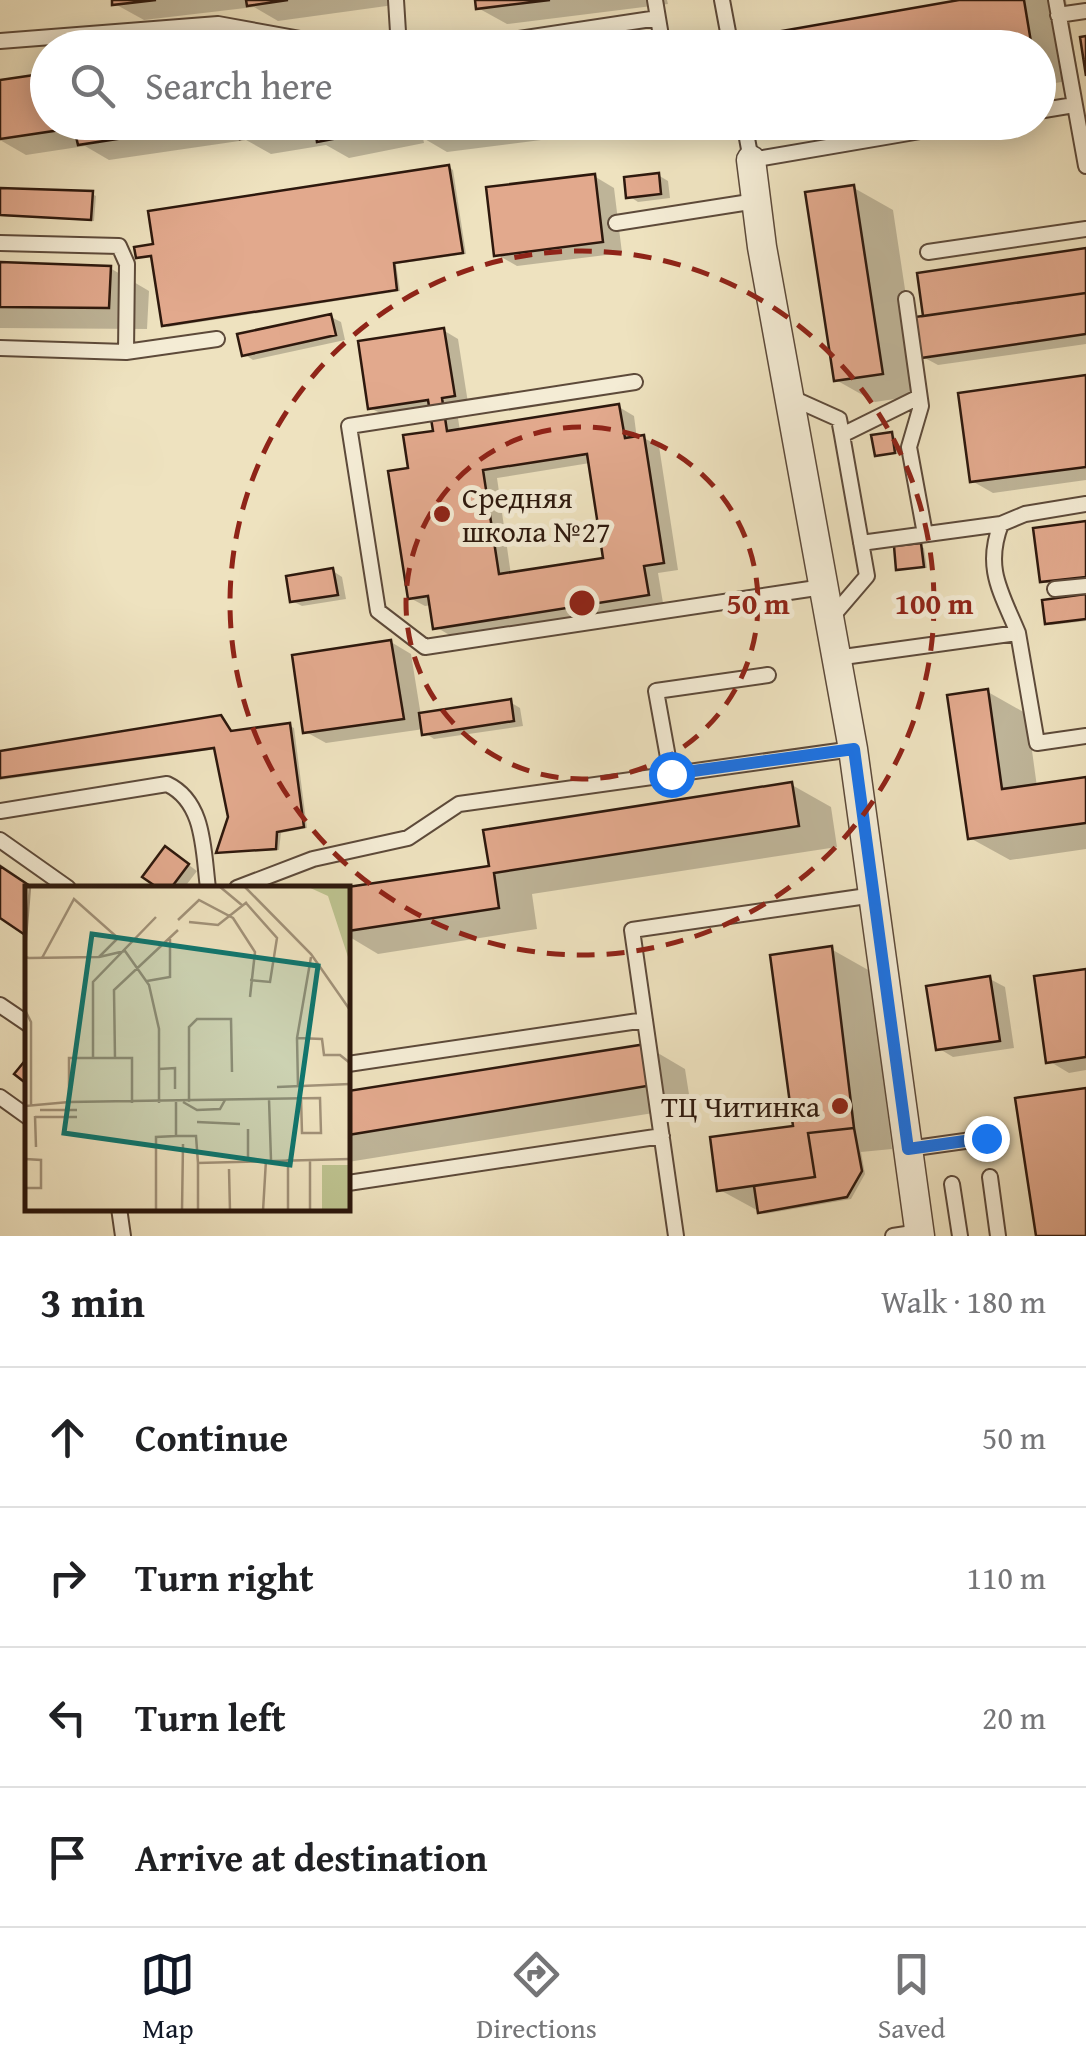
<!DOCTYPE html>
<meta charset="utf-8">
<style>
:root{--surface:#fff;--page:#f6f6f6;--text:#202124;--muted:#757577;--line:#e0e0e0;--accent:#111827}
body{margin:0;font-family:"Gentium Book Plus",serif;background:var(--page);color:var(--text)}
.stop{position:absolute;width:30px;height:30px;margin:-22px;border:8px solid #1a73e8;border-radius:50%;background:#fff}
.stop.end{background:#1a73e8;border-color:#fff;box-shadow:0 2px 10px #0008}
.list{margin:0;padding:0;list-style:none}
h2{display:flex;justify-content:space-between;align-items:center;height:130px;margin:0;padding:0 40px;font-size:42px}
h2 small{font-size:32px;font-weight:400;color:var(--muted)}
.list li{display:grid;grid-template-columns:65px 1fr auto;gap:30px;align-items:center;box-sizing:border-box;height:140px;padding:0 40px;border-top:2px solid var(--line)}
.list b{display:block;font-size:38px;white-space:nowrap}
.list em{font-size:32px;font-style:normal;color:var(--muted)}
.icon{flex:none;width:55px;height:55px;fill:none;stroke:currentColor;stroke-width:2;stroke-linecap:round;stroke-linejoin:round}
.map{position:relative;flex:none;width:1086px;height:1236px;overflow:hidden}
.search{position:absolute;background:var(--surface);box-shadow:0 5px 25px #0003;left:30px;right:30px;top:30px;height:110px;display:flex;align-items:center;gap:25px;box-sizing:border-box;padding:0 35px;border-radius:55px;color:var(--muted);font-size:38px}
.sheet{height:690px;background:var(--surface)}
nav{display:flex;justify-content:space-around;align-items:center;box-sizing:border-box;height:140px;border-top:2px solid var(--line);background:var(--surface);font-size:28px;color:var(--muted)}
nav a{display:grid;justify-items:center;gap:5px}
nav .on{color:var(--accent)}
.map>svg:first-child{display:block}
</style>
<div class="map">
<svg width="1086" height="1236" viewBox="0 0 1086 1236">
<rect width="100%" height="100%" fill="#eee2bf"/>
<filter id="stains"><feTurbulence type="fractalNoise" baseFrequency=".002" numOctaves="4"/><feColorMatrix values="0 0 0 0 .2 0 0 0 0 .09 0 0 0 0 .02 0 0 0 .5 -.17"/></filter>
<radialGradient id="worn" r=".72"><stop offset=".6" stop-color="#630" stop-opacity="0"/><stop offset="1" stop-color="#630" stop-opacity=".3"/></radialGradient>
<path fill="#0003" fill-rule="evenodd" d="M114,0H401V4L278,21L254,7L144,20L115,4Z
M477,0H667L668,4L507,24L478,8Z
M961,0H1066L1079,79L1038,86V48H782Z
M0,82L48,122H682L447,152L423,138L424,143L349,158L326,145L271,154L246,140L109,160L85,146L26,155L0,140Z
M449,167L453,170L466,254L396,264L400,291L168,327L164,324L154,257L138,256Z
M658,175L668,181L670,198L638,202L629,196Z
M594,176L614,188L622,253L517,266L496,254Z
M854,188L893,210L921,395L875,402L836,380Z
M0,190L92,194L96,196L94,221L0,216Z
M1086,251V344L938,365L923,357Z
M0,265L110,268L149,291L147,329L0,328Z
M331,317L341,322L345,340L253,360L244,354Z
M443,330L458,339L468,403L456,405L460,431L619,407L634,416L637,439L644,438L659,446L678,570L658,573L663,603L451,636L436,627L432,605L425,606L410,598L411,470L436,433L432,409L386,416L370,408ZM590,463L606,560L511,575L497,478Z
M1086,378V480L993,493L972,481Z
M891,434L895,437L898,454L877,455Z
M1086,524V578L1046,583L1042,581Z
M920,546L924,548L927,568L899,569Z
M333,571L342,577L346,599L302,606L292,601Z
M1086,597V621L1051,625L1047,623Z
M391,642L411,654L421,716L510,702L520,708L523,726L434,739L425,733L424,729L326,743L306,732Z
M988,692L1027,714L1037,787L1086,780V849L1010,860L970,838Z
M221,718L234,733L290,726L294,728L307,828L281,833L279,850L219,852L231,817L217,749L0,780V753Z
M792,785L831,807L837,847L532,894L537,929L378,954L348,936V890L492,868Z
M175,855L197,871L184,888H162L146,876Z
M0,864L35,888H28L0,915Z
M831,949L870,971L892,1149L861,1152L865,1174L851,1199L764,1214L720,1190L796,1128Z
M1086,971V1070L1069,1073L1049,1061Z
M990,979L1005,987L1014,1048L953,1057L938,1048Z
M646,1046L685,1069L691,1107L348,1162V1093Z"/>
<path fill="#e2a98d" stroke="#2d180d" stroke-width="2.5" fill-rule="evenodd" d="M112,0H156L112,5Z
M246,0H288L247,6Z
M475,0H550L476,9Z
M1024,0L1032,48H779L776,32L959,0Z
M1086,36V76L1080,37Z
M48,73V122H227L78,145L74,128L0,139V80Z
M238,122H395L396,127L317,142L315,126L240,139Z
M414,122H529L415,137Z
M449,165L463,253L394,263L397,290L162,326L151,256L136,258L134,247L153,244L148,211Z
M659,173L661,194L626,198L624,177Z
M595,174L603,242L494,256L486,187Z
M854,185L883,374L834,381L805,192Z
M0,188L93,191L91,220L0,215Z
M1086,248V293L923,316L917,273Z
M0,262L111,266L109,308L0,307Z
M1086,293V334L921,358L915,317Z
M331,314L336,335L242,356L237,334Z
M444,328L455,396L442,398L447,431L619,404L625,438L644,435L664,563L644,566L649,595L433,629L428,596L408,599L388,471L408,468L403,435L433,431L428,400L368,409L358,341ZM587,454L603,558L499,574L483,470Z
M1086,375V467L970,482L958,393Z
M892,432L895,453L875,456L871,435Z
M1086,521V577L1040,582L1033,528Z
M921,543L924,567L896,570L894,546Z
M333,568L338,595L290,602L286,576Z
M1086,594V619L1045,624L1042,600Z
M391,640L404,719L303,733L292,655Z
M988,689L1002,789L1086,777V823L968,839L947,695Z
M511,699L514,721L422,735L419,713Z
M221,715L231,731L290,723L304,827L277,832L276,849L216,853L228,817L214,748L0,778V751Z
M792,782L799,826L494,873L499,908L348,931V888H341L489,866L483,830Z
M165,846L189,864L171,888H158L142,877Z
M0,866L33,888H28V937L0,918Z
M832,946L854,1128L808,1133L815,1177L717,1191L710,1137L793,1126L770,955Z
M1086,969V1057L1046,1063L1034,976Z
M990,976L1000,1041L936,1050L926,986Z
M646,1044L653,1085L348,1135V1091Z
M28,1057V1085L14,1074Z
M1086,1088V1236H1036L1015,1098Z
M854,1128L862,1171L847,1197L758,1213L754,1186L815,1177L808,1133Z"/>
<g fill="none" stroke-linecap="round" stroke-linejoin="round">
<defs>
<path id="lane" d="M396,0L399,48
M655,0L663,48
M722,0L731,48
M1056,0L1086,166
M1058,15L1086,11
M0,41L218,24L350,48
M459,48L658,18
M1038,111L1074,105
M676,122L678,131
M744,122L751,160L973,122
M616,223L756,201
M0,243L119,246L127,264L126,352
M928,252L1086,229
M906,299L921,406L909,447L925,534
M0,348L126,352L217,339
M635,382L349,426L378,611L425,647L823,587
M790,397L839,419L842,435L867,576L831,618
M842,435L919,397
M861,543L1001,524
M1055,589L1086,586
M1018,633L1037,743L1086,736
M836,658L1018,633C1001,592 984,568 1001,524L1025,514L1086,504
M671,774L656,691L768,675
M0,811L167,784C205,802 203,850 208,888
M0,840L68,888
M237,888L313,859L408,838L459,804L853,749
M0,1005L28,1024
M348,1064L645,1020
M0,1097L28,1117
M908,1149L986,1138
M990,1177L998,1236
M348,1183L662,1136
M952,1184L960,1236
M119,1208L123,1236
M676,1236L632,930L874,895
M893,1236L919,1232"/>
<path id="street" d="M751,160L762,247L853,749L920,1236"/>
</defs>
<use href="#lane" stroke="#5d4a3a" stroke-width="18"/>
<use href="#street" stroke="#5d4a3a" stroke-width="31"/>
<use href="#lane" stroke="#f4ecd5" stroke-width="14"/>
<use href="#street" stroke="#f4ecd5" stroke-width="28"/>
</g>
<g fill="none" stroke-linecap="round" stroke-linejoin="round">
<path stroke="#1a73e8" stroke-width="12" d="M671,774L854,749L908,1149L986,1138"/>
</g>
<g fill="none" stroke="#8f2418" stroke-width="5" stroke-dasharray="18 12">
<circle cx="582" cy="603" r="176"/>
<circle cx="582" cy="603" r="352"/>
</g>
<g fill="#8f2418" stroke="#f4ecd5" stroke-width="4">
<circle cx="442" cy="514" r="10"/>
<circle cx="840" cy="1106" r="10"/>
</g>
<g text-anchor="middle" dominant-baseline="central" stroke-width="10" stroke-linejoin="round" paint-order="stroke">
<g font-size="30" fill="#2d180d" stroke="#f4ecd5" text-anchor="start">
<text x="462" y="497">Средняя<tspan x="462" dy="34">школа №27</tspan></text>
<text x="820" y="1106" text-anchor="end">ТЦ Читинка</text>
</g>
</g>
<g transform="translate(25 886)">
<rect width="325" height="325" fill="#eee2bf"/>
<path d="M281,0H325V77L303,10ZM297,279H324V325H297Z" fill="#bdc28f"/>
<path fill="none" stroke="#a19178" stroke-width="2.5" d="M194,0L218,20M219,0L286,68L325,124M221,17L252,52L245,96L225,94M153,34L174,14L208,32L230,66L225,111M164,36L193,39L222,16M0,65L5,0M0,71L4,72L74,71L93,52L49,13L17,72M74,71L100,65L124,99L134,143V217M122,95L145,91V53M0,124L6,136V220M272,152L297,153L299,169H315L325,177M68,172V96L131,31M90,172L89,104L153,44M134,183L150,182V203M273,200L272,152L286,71M252,201L325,198M244,213L246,274M44,216V172H107V217M151,216V250H171L173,277L325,273M158,216L172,224L195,223L200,214M164,216V141L172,133H206L207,186M0,220L44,216L295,212L296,247H277L276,212M15,224H52M10,230L11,261M10,231H52M172,236L215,238M223,243V275M0,273L16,274V302H0M263,273V325M285,274V325M204,283L205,325M131,325V251L151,250M157,325L158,258M173,325V277M238,325L241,274"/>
<path fill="#0f766e" fill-opacity="0.15" stroke="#0f766e" stroke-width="5" d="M67,48L293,80L265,279L39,247Z"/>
<rect width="325" height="325" fill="none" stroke="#2d180d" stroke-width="5"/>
</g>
<circle cx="582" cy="603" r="15" fill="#8f2418" stroke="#f4ecd5" stroke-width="5"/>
<g font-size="30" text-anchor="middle" font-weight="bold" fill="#8f2418" stroke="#f4ecd5" stroke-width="10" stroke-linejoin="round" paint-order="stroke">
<text x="758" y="614">50 m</text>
<text x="934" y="614">100 m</text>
</g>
<rect width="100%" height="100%" filter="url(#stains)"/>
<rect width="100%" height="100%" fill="url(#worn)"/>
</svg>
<div class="stop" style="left:671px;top:774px"></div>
<div class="stop end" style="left:986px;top:1138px"></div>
<div class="search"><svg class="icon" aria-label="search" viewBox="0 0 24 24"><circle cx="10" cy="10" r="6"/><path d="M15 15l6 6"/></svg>Search here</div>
</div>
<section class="sheet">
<h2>3 min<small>Walk · 180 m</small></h2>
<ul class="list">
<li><svg class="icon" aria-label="ahead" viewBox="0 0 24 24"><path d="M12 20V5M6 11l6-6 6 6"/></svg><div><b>Continue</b></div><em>50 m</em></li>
<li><svg class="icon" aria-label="right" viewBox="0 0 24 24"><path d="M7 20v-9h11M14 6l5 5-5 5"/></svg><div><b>Turn right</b></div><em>110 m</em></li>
<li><svg class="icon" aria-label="left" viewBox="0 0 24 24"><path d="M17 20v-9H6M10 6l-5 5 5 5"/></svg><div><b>Turn left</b></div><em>20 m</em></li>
<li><svg class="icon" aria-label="arrive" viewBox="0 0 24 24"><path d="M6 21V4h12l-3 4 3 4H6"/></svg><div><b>Arrive at destination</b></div></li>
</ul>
</section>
<nav>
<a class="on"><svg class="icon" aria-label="map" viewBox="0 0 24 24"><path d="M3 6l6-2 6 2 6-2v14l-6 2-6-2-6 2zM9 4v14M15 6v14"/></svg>Map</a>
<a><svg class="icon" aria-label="directions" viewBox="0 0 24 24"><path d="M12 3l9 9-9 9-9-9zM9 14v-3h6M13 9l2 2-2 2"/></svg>Directions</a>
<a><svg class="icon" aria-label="saved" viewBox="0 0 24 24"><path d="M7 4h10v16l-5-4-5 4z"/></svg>Saved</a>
</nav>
